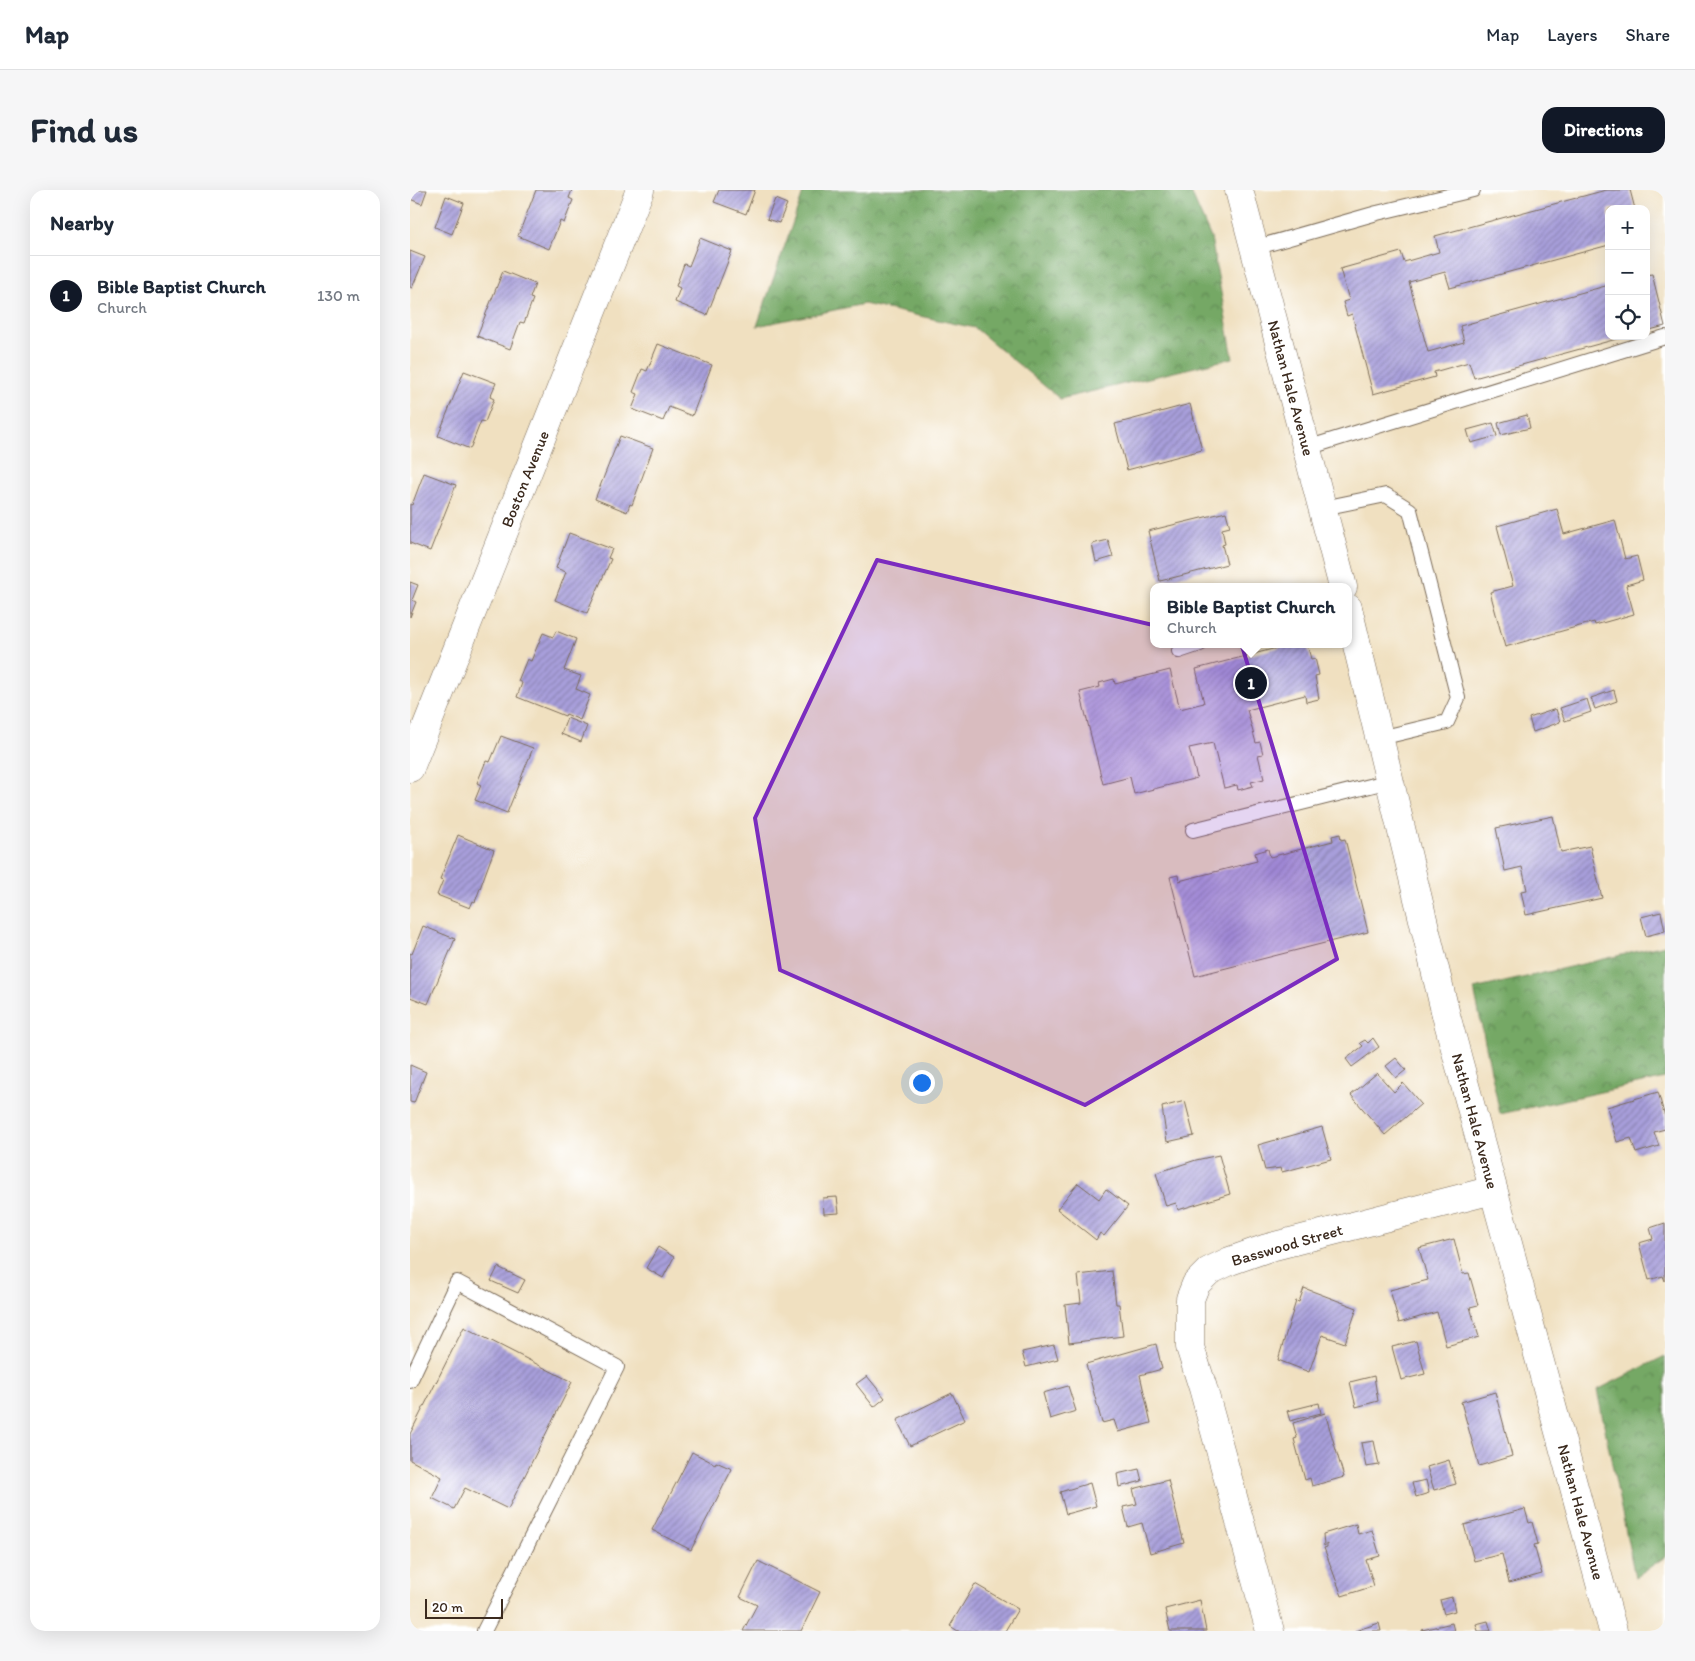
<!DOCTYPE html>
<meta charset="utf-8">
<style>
:root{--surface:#fff;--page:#f6f6f7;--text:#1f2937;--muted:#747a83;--line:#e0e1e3;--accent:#111827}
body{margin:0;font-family:Itim,sans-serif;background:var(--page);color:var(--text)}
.controls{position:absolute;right:15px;top:15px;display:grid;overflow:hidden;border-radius:10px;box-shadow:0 5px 20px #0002}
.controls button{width:45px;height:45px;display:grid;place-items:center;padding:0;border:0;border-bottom:1px solid var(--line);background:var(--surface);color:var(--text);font:25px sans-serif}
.scale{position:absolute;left:15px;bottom:12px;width:78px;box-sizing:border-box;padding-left:5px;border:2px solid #3b2a1e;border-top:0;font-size:14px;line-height:18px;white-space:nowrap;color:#3b2a1e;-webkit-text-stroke:4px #fff;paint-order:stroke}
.you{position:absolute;left:511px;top:892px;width:18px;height:18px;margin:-12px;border:4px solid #fff;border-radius:50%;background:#1a73e8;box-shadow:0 0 0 8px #1a73e833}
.badge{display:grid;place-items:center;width:32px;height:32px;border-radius:50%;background:var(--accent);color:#fff;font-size:16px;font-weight:700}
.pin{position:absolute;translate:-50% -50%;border:2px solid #fff;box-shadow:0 1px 5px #0006}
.popup{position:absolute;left:740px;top:393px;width:202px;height:65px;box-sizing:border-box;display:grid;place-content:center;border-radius:10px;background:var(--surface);filter:drop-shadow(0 1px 4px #0005);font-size:16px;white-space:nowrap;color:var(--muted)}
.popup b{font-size:19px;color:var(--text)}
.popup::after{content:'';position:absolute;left:50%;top:100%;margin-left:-10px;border:10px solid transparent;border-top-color:var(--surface)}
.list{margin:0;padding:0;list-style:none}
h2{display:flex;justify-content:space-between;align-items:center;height:65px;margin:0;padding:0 20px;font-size:21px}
h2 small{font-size:16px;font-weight:400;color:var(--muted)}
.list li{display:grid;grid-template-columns:32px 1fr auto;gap:15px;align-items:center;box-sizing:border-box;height:80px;padding:0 20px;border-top:1px solid var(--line)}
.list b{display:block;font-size:19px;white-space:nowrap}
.list p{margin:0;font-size:16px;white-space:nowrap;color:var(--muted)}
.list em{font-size:16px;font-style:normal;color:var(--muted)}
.icon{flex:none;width:28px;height:28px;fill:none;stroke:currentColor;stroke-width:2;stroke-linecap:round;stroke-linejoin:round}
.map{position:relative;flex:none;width:1255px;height:1441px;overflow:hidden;border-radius:15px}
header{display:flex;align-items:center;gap:30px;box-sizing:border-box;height:70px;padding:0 25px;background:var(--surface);border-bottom:1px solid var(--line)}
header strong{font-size:24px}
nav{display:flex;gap:28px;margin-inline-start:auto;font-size:18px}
.intro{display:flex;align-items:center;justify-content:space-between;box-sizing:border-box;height:120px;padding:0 30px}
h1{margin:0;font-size:35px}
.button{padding:12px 22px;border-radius:15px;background:var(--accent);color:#fff;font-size:18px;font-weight:700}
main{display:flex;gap:30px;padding:0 30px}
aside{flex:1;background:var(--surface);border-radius:15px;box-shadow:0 5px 20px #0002}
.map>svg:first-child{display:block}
</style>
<header>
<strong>Map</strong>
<nav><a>Map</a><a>Layers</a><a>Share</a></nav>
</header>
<div class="intro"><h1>Find us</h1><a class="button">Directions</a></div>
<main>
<aside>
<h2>Nearby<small></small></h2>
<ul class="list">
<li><span class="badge">1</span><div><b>Bible Baptist Church</b><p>Church</p></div><em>130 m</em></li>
</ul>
</aside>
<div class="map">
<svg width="1255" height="1441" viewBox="0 0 1255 1441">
<defs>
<pattern id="forest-crowns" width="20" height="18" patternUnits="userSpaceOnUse" patternTransform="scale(1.25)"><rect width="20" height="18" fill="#74a865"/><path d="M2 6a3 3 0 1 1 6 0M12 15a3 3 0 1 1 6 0" fill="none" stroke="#608953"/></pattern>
<pattern id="building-hatch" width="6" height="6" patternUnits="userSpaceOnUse" patternTransform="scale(1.25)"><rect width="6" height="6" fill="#a89fdb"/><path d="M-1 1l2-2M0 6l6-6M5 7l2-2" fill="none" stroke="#8a82b1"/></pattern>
</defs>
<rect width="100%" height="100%" fill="#fff"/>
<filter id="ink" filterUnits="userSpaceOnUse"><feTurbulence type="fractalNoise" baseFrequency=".02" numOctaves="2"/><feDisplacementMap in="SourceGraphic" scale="10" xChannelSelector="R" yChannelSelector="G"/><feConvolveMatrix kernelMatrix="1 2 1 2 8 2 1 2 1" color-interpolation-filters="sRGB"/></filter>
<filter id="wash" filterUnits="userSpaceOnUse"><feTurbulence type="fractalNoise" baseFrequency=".0096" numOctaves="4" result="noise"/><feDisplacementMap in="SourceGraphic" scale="20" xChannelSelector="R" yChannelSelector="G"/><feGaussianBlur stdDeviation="1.12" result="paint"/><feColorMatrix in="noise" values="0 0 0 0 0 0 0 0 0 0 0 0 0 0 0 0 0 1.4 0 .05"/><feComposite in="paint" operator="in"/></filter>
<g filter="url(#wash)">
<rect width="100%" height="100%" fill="#f0e0c0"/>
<path fill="url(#forest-crowns)" stroke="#586942" d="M394,0H780L801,48L823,168L650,209L565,138L454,114L347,136Z
M1255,755V888L1090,924L1064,799Z
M1255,1166V1367L1225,1387L1187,1200Z"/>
<g id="blocks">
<path fill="url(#building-hatch)" d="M0,0H17L12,14L0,9Z
M126,0H162L159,8L163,10L154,33L150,31L139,59L108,46Z
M309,0H345L336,24L304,12Z
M1196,0H1220L1225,19H1199V55L1040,98L1035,82L999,92L1018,162L1054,152L1050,136L1199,95V146L1214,147L1064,188L1059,172L1024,182L1025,187L963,204L942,124L937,126L933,112L939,110L930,79L991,62L994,72L1029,62L1025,46Z
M36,6L54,13L42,44L25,37Z
M365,9L377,14L369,33L357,29Z
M290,48L322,61L297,125L265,112L270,98L266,96L274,74L279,76Z
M0,61L15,67L2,98L0,97Z
M93,81L125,94L120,108L123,109L114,133L110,132L100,159L67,146Z
M1242,84L1255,136L1236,141V85Z
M248,154L302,175L282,226L259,217L253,231L222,219L228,204L223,202L232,179L237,181Z
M54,181L86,193L80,207L84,209L75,232L71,231L60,259L28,246Z
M780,214L792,260L717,280L705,234Z
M1117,225L1120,238L1091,245L1088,233Z
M1083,233L1087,246L1061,253L1057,240Z
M210,246L243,258L222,315L220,314L217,322L185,309Z
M14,283L46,295L20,361L0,353V314L2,315Z
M1147,319L1154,344L1205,330L1215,369L1227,366L1233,390L1216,395L1224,424L1185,435L1184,432L1095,457L1080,402L1103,396L1087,336Z
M816,322L820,337L812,339L815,354L812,355L817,374L750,391L738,341Z
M159,343L202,359L198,368L201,369L177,423L145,410L156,382L146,378Z
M698,350L703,367L686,372L682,354Z
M0,392L8,395L2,410L6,412L0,427Z
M146,441L166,449L154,480L171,486L166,499L180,505L170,530L156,524L155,526L107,507L112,493L108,491L117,469L121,471L133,443L143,447Z
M882,454H897L901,469L905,468L909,485L905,486L909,509L896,512L895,505L837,520L846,553L850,552L853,564L848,565L854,589L841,592L843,596L828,600L827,595L814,598L803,553L779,558L787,588L724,604L720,587L693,594L670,502L690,497L689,493L704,489L705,494L760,480L770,519L794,513L786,479Z
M1204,500L1207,511L1185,519L1181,508Z
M1177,509L1181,522L1155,531L1150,518Z
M1146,519L1150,532L1123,542L1119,528Z
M157,528L177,536L171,552L151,544Z
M91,546L123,558L97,623L65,610L71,595L67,593L76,571L80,572Z
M1143,626L1151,662L1180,656L1192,708L1116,725L1111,701L1117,700L1112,677L1095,681L1086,638Z
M930,644L931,650L935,649L958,742L785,786L760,687L768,685L769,691L847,671L845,663L858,659L860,667L923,651L922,646Z
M48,645L84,660L65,712L63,711L60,718L27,705L33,690L30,689Z
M1251,722L1255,741L1236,746L1231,727Z
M13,736L45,749L18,814L0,807V763L2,764Z
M963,848L969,857L942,877L936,869L953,856L950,853L955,850L958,853Z
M986,868L996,880L986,888L976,876Z
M0,875L16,882L4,913L0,912Z
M967,883L984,902L993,893L1011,914L975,945L941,905Z
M1248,902L1255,927V939L1244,942L1249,956L1226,963L1221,948L1207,952L1197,917Z
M775,911L784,946L757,952L752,917Z
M912,937L921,969L872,982L871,978L855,980L848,955Z
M809,965L820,1004L768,1020L766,1013L756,1016L746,983L786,970Z
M668,993L689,1009L696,999L718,1016L694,1046L690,1043L686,1050L647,1019Z
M427,1007L429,1023L414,1024L413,1008Z
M1255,1033V1091L1253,1086L1239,1090L1229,1053L1243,1049L1240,1038Z
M1044,1049L1053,1084L1059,1083L1068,1115L1060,1117L1069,1147L1036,1156L1027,1122L989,1133L980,1100L1018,1090L1009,1058Z
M248,1057L264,1067L253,1088L236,1078Z
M88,1077L115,1090L108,1103L81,1091Z
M702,1081L706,1114H709L713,1146L659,1153L655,1115L671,1113L668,1085Z
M894,1098L947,1118L935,1153L912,1145L899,1182L868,1170L886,1111L889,1112Z
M54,1137L162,1192L98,1319L55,1298L44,1319L22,1308L32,1287L0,1270V1244Z
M1006,1151L1015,1184L991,1190L982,1157Z
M746,1154L752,1179L730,1185L741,1233L708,1242L704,1230L692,1233L676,1174Z
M644,1155L648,1169L616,1177L612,1162Z
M457,1186L475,1208L464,1217L446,1194Z
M964,1186L968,1211L946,1217L940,1192Z
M658,1196L666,1221L640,1229L633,1203Z
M1085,1202L1102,1266L1069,1276L1051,1212Z
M542,1203L555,1230L500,1256L487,1230Z
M909,1213L911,1223L880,1231L877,1221Z
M915,1223L934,1287L902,1296L900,1288L895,1290L884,1249L887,1248L883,1233Z
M964,1251L969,1275L956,1277L951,1253Z
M282,1262L305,1274L306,1272L322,1279L281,1360L242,1340Z
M1039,1270L1046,1294L1024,1300L1017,1277Z
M729,1279L732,1291L709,1297L707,1284Z
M758,1290L774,1353L740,1363L732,1333L718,1337L713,1317L727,1314L723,1299Z
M1016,1290L1019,1303L1006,1307L1002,1293Z
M680,1293L686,1316L656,1324L650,1302Z
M1115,1319L1119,1333L1122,1332L1128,1354L1124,1355L1132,1384L1099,1393L1092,1364L1064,1371L1054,1335Z
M946,1334L948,1344L962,1340L970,1366L956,1370L964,1396L932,1406L914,1358L917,1357V1354L914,1356L913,1344Z
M348,1371L410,1402L391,1441H333L347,1415L330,1407Z
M565,1394L608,1419L595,1441H548L540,1436Z
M1042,1407L1045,1421L1034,1424L1030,1410Z
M790,1410L796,1441H760L755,1419Z
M1078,1431L1081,1441H1068L1066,1434Z
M969,1433L971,1441H945Z
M1042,1433L1044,1441H1012V1440Z"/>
</g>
</g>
<g filter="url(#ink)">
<use href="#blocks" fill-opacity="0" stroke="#7a6a57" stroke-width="1"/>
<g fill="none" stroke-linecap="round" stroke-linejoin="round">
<defs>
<path id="service" d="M844,58L967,23L1063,0
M897,258L1255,147
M913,318L976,305L1000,320L1048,508L1037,532L970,548
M769,461L790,454
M783,640L980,591
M0,1191L47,1092L207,1177L74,1441"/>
<path id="minor" d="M0,578L230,0
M860,1441L793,1198L780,1157V1109L786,1094L799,1081L820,1071L857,1058L1083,1000"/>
<path id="tertiary" d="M829,0L933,397
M938,418L1036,825L1203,1441"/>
</defs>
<use href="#service" stroke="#7a6a57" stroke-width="16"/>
<use href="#minor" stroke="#7a6a57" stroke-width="29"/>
<use href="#tertiary" stroke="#7a6a57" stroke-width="29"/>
<use href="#service" stroke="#fff" stroke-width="14"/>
<use href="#minor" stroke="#fff" stroke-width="28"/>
<use href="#tertiary" stroke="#fff" stroke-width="28"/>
</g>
</g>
<path fill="#7b2cbf" fill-opacity="0.2" stroke="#7b2cbf" stroke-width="4" stroke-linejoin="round" d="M467,370L832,456L927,769L675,915L370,780L345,628Z"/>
<g text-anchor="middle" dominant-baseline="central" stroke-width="5" stroke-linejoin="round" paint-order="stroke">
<g font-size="16" fill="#3b2a1e" stroke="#fff">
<text transform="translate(881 198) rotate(75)">Nathan Hale Avenue</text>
<text transform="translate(115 289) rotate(-68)">Boston Avenue</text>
<text transform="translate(1065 931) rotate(75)">Nathan Hale Avenue</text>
<text transform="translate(877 1055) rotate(-16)">Basswood Street</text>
<text transform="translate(1171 1322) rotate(75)">Nathan Hale Avenue</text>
</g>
</g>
</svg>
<div class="controls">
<button>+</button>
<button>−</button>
<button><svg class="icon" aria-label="locate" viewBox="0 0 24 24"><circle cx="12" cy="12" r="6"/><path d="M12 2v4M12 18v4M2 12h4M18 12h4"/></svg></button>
</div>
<div class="scale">20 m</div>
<div class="you"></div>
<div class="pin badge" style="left:841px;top:493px">1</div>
<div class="popup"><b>Bible Baptist Church</b>Church</div>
</div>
</main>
